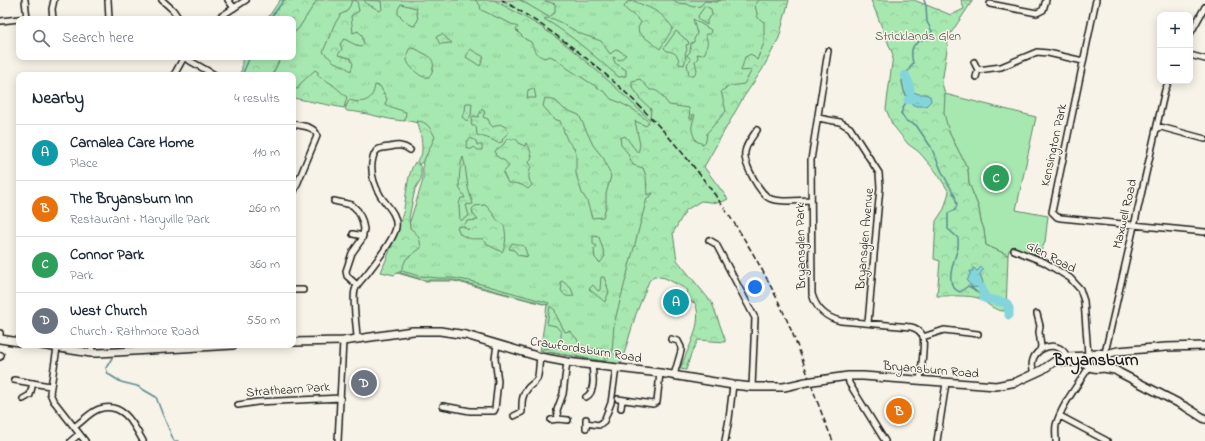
<!DOCTYPE html>
<meta charset="utf-8">
<style>
:root{--surface:#fff;--page:#f6f6f7;--text:#1f2937;--muted:#747a83;--line:#e0e1e3;--accent:#2563eb}
body{margin:0;font-family:"Indie Flower",sans-serif;background:var(--page);color:var(--text)}
.controls{position:absolute;right:12px;top:12px;display:grid;overflow:hidden;border-radius:8px;box-shadow:0 2px 10px #0003}
.controls button{width:36px;height:36px;display:grid;place-items:center;padding:0;border:0;border-bottom:1px solid var(--line);background:var(--surface);color:var(--text);font:20px sans-serif}
.you{position:absolute;left:755px;top:287px;width:14px;height:14px;margin:-10px;border:3px solid #fff;border-radius:50%;background:#1a73e8;box-shadow:0 0 0 6px #1a73e833}
.badge{display:grid;place-items:center;width:26px;height:26px;border-radius:50%;background:var(--accent);color:#fff;font-size:13px;font-weight:700}
.pin{position:absolute;translate:-50% -50%;border:2px solid #fff;box-shadow:0 1px 4px #0006}
.list{margin:0;padding:0;list-style:none}
h2{display:flex;justify-content:space-between;align-items:center;height:52px;margin:0;padding:0 16px;font-size:17px}
h2 small{font-size:13px;font-weight:400;color:var(--muted)}
.list li{display:grid;grid-template-columns:26px 1fr auto;gap:12px;align-items:center;box-sizing:border-box;height:56px;padding:0 16px;border-top:1px solid var(--line)}
.list b{display:block;font-size:15px;white-space:nowrap}
.list p{margin:0;font-size:13px;white-space:nowrap;color:var(--muted)}
.list em{font-size:13px;font-style:normal;color:var(--muted)}
.icon{flex:none;width:22px;height:22px;fill:none;stroke:currentColor;stroke-width:2;stroke-linecap:round;stroke-linejoin:round}
.map{position:relative;flex:none;width:1205px;height:441px;overflow:hidden}
.search{position:absolute;background:var(--surface);box-shadow:0 2px 10px #0003;left:16px;top:16px;width:280px;height:44px;display:flex;align-items:center;gap:10px;box-sizing:border-box;padding:0 14px;border-radius:8px;color:var(--muted);font-size:15px}
.panel{position:absolute;background:var(--surface);box-shadow:0 2px 10px #0003;left:16px;top:72px;width:280px;height:276px;border-radius:8px}
.map>svg:first-child{display:block}
</style>
<div class="map">
<svg width="1205" height="441" viewBox="0 0 1205 441">
<defs>
<pattern id="grass-tufts" width="24" height="20" patternUnits="userSpaceOnUse"><rect width="24" height="20" fill="#a7e8b1"/><path d="M3 7l-1-3M5 7V3M7 7l1-3M15 17l-1-3M17 17v-4M19 17l1-3" fill="none" stroke="#8fc698"/></pattern>
<pattern id="forest-crowns" width="20" height="18" patternUnits="userSpaceOnUse"><rect width="20" height="18" fill="#a7e8b1"/><path d="M2 6a3 3 0 1 1 6 0M12 15a3 3 0 1 1 6 0" fill="none" stroke="#8fc698"/></pattern>
<pattern id="water-ripples" width="26" height="14" patternUnits="userSpaceOnUse"><rect width="26" height="14" fill="#84d5db"/><path d="M2 4q2-2 4 0t4 0M15 11q2-2 4 0t4 0" fill="none" stroke="#71b6bb"/></pattern>
</defs>
<rect width="100%" height="100%" fill="#f7f3e8"/>
<filter id="ink" filterUnits="userSpaceOnUse"><feTurbulence type="fractalNoise" baseFrequency=".025" numOctaves="2"/><feDisplacementMap in="SourceGraphic" scale="8" xChannelSelector="R" yChannelSelector="G"/><feConvolveMatrix kernelMatrix="1 2 1 2 8 2 1 2 1" color-interpolation-filters="sRGB"/></filter>
<g filter="url(#ink)">
<path fill="url(#grass-tufts)" stroke="#628266" d="M306,0H786L764,54L710,145L698,143L679,126L617,364L540,351L547,305L454,281H425L394,272L423,180L422,124L293,94V75H272L281,57H293V34L305,10Z"/>
<path fill="url(#forest-crowns)" stroke="#628266" d="M280,0H317L299,28L293,34V19H267Z
M352,0L357,1L359,11L351,16L353,33L358,31L362,35L364,44L360,47L344,39L340,44L342,49L338,55L350,58L353,64L351,71L342,65L334,62L323,52L334,25L341,14L346,12L350,6Z
M364,0L381,1L382,9L380,11L366,3Z
M475,0H494L540,26L569,47L611,83L650,120L651,109L639,98L640,97L632,87V81L640,79L650,90C660,89 663,98 669,105L689,108L690,119H692L693,114L695,115C691,128 690,128 696,141L703,144L706,141L707,133L726,111L721,91L730,86L744,84L752,70L741,71L745,57L751,54L757,60L764,43V22L758,18L755,5L759,0H789L779,38L762,70L743,98L704,167L728,199L720,203L701,201L686,210L673,233L677,260L712,303L725,339V342L698,340L691,354L686,370L680,369C687,349 704,324 695,303L686,300L688,290L665,278L654,276L649,281L636,314L621,364L605,362L612,353L614,324L647,198L652,195L653,193L647,195L646,176L643,168L633,165L627,152L621,145L620,138L625,136L638,153L640,145L635,121L646,126L649,122L634,110L619,102L611,99L606,93L567,68L556,59L550,56L544,58C532,52 536,52 531,42L525,39L516,30L518,27L481,10L480,5Z
M520,0H542L555,4V13L549,17Z
M673,0H721L716,2L705,1L700,6L693,7L687,4L676,3Z
M871,0H914L951,15L964,9L961,0H973L949,36L942,83L945,94L950,134L968,169L969,183L979,208L981,221L984,229L986,245L1008,255L1006,311C994,312 987,302 978,298C969,295 947,296 937,296L940,261L934,259L936,221L944,209L949,192L937,173L919,152L908,144L892,124L886,109L893,55Z
M634,1C653,10 659,9 673,28L660,49L639,33L638,28L641,22C636,16 627,12 624,7L627,2Z
M401,4L416,8L418,20L414,26L408,24L398,14V9Z
M705,6L711,9L712,15L707,20V25L699,20L698,16Z
M547,18L554,19L581,34L601,41L610,54L617,49L626,55L620,60L613,57L615,63L626,70V76L619,77C595,57 572,35 544,19Z
M693,19L711,30L710,34H706L705,35C709,41 707,46 705,53L701,55L697,54L698,58L695,61L697,70L694,75H689L687,64L691,60L687,55L690,52L691,43L694,42V39L697,34Z
M676,31L688,41L689,44L686,45L687,50L685,54L686,58L684,65L679,64C679,55 675,52 667,51L664,48Z
M442,34L452,43L440,44L436,37Z
M410,48C416,48 418,50 423,53C435,58 436,67 429,77C424,78 421,76 417,73C408,65 403,59 410,48Z
M470,49L484,57L480,66L466,57Z
M242,57H281L272,75H239L242,69Z
M315,70L318,72V76L332,84L347,97L344,108L293,98V88L298,89L300,84Z
M375,85L380,86L387,99L385,105L406,112L405,121C385,120 367,112 347,111L345,109L349,100C364,104 373,101 375,85Z
M534,88L536,98H527L528,90Z
M545,98L556,101L564,109L579,115L593,145L604,159L611,176L606,194V207L603,217L592,218L587,201L582,193L576,174V153L574,148L567,140L560,121L554,119L543,106Z
M466,103H472L471,115L467,121L462,117L465,111Z
M482,109L485,112L483,117L488,119L490,124L493,127L500,124L507,128L508,133L503,138L502,142L498,143C492,139 484,137 477,135L476,126H472L471,122L473,116L478,117Z
M417,121C427,121 431,129 435,137L424,160L419,165L417,161C418,159 420,158 421,156C424,149 420,128 417,121Z
M471,138L476,141L477,145H482V150H478L474,147L472,149H468L466,146L467,141Z
M507,139H516L520,144L525,146L526,143L529,147L532,157L529,162L531,166C529,173 527,178 532,185L528,189C522,184 516,183 508,183L503,173L509,166L505,161L496,156L495,151L503,145Z
M463,157L465,165L468,188L473,204L466,205L469,216L460,221L459,204L461,198H465C464,195 462,193 460,189C458,184 460,163 463,157Z
M415,162L421,167V179L415,189L409,218L410,228C418,234 420,238 421,248L406,259L401,271L394,275L381,272C389,253 397,233 403,213C407,196 406,177 415,162Z
M485,205C494,212 494,220 504,225C506,234 507,244 502,252L488,245L483,239C471,238 472,241 460,234L457,227L463,226L468,230L469,228L465,224L467,221L478,220L473,214L472,209L475,206Z
M593,236L599,237L605,256L600,263L595,258L594,249L597,246L593,244Z
M512,243L524,246L528,257L518,255L514,250L509,249Z
M402,271L419,276L438,278H453L470,281L549,303L548,305L462,282L453,280H425L400,273Z
M601,277H604L609,292L605,302L589,289L593,285L598,291L600,290Z
M562,281L571,288L574,296C567,297 564,296 561,290L562,287L560,282Z
M550,306L555,310L556,315L565,332L570,331L577,339L580,346C588,351 598,346 606,351L604,361L542,351V349L563,347L566,344L561,339V332L556,326L547,324Z"/>
<path fill="#a7e8b1" stroke="#628266" d="M945,94L1036,117L1016,210L1048,216L1045,242L1037,260L1009,250L1008,255L986,245L984,229L981,221L979,208L969,183L968,169L950,134L947,125L944,113Z"/>
<path fill="url(#water-ripples)" stroke="#5a8b8f" d="M910,91L919,94H925L930,96L931,101L926,106H916L912,104Z
M981,267L984,269L980,274L983,282L982,288L972,287L967,281L970,274V271H973V268H974L977,271Z"/>
<g fill="none" stroke-linecap="round" stroke-linejoin="round">
<path stroke="#5a8b8f" stroke-width="1.5" d="M924,0L926,6L927,22L932,31L929,37C913,43 909,46 913,63L902,81L904,91L908,100L905,104L901,113L906,121L916,125L931,147L942,172L955,196L957,205L955,210L948,213V229L958,238C958,242 959,247 957,251C954,262 943,286 960,292L968,286L972,288L984,298
M270,19L284,0
M242,75L250,57
M118,349L120,345
M112,358L106,368L108,374L121,382L137,386L156,397L162,413L174,441H178"/>
<path stroke="#84d5db" stroke-width="9" d="M905,75L909,83L910,91
M908,100L911,99
M982,288L984,298L1006,303L1009,308V315"/>
<defs>
<path id="minor" d="M108,0L109,19
M162,0L173,10L179,19
M228,0L234,8
M1096,0L1052,212L1057,217L1061,218L1205,232
M990,4L1037,13L1043,10L1046,0
M24,19H27L25,0
M53,19L52,9L54,0
M217,19L246,0
M1,21L19,19
M1190,34L1205,7
M828,51L811,160L812,294C816,308 826,318 841,321L911,327C916,328 920,331 923,336C925,344 921,371 920,381
M1190,55L1205,59
M183,57L215,75
M974,62L978,70L976,77
M978,70L1001,67L1037,52L1048,53L1083,61
M174,75L184,57
M818,118L840,122L850,128L879,173L880,187L868,323
M293,124C302,126 315,126 317,136L293,194
M1157,126L1205,139
M757,130C753,136 746,144 745,152C743,163 760,195 771,199C783,203 799,200 811,200
M334,201L352,205L358,211L362,220L364,229L362,239L352,253L346,271L347,276L357,285
M353,234L363,236
M709,240L716,244L755,318L752,387
M1014,250L1044,262L1070,278L1080,289L1084,301L1088,355
M293,290H303
M1037,314L1040,326L1039,332L1041,346L1040,350
M0,333V339
M923,337L944,330L978,334
M357,339C357,328 352,299 355,290C357,283 365,277 369,271C376,262 395,237 396,227C398,214 386,205 380,195C374,185 371,173 372,163C374,149 378,148 390,147C398,145 403,145 410,150
M671,339L678,341L681,347V351L674,375
M57,348L50,393L53,400L85,441
M91,353L92,345
M1105,353L1165,90L1169,81
M0,357L1,355
M1035,374C1022,352 1058,334 1067,357
M848,376L849,383L885,441
M14,380L50,386
M586,397C596,392 593,374 592,365
M23,399L30,395L33,383
M618,399L653,404L657,402L660,373
M238,405L257,402L341,398
M443,406L470,411H494L495,409L498,381L495,359L497,344
M621,408L622,400
M514,416L522,412C522,403 521,396 528,388C530,385 535,383 537,379C539,376 539,362 540,357
M1060,416L1107,441
M558,419L557,410L563,394L567,362
M551,420L558,419L568,420
M586,423L599,425L604,421L611,403L616,368
M74,427C82,422 90,412 99,409C123,401 134,425 143,441
M586,428V419
M71,441L79,434
M338,441L343,341
M725,441L729,419L733,385
M937,441L946,383
M1056,441C1056,436 1055,430 1056,425C1062,404 1078,385 1089,367"/>
<path id="major" d="M0,339L19,342
M293,342L343,341L413,331H440L466,335L540,357L567,362L660,373L733,385L752,387H784L806,382
M41,345L91,353H99L233,345
M1087,356V365C1092,369 1097,369 1103,368L1108,363V357L1106,354
M1064,362H1078L1087,365
M1103,368L1115,370L1120,373L1186,407L1205,419
M820,380L848,376H863L996,386L1016,382L1042,370L1058,359L1067,357L1087,356L1091,354L1097,353L1106,354L1118,351L1166,347L1205,346"/>
</defs>
<use href="#minor" stroke="#1c1c1c" stroke-width="8"/>
<use href="#major" stroke="#1c1c1c" stroke-width="10"/>
<use href="#minor" stroke="#f7f3e8" stroke-width="5"/>
<use href="#major" stroke="#f7f3e8" stroke-width="7"/>
<path stroke="#1c1c1c" stroke-width="1.5" stroke-dasharray="6 3" stroke-linecap="butt" d="M502,0C625,72 721,180 782,309C802,352 814,398 833,441"/>
<defs>
<path id="major-bridge" d="M806,382L820,380"/>
</defs>
<use href="#major-bridge" stroke="#1c1c1c" stroke-width="10" stroke-linecap="butt"/>
<use href="#major-bridge" stroke="#f7f3e8" stroke-width="7"/>
</g>
</g>
<g text-anchor="middle" dominant-baseline="central" stroke-width="3" stroke-linejoin="round" paint-order="stroke">
<g font-size="13" fill="#465949" stroke="#f7f3e8">
<text x="918" y="36">Stricklands Glen</text>
</g>
<g font-size="13" fill="#1c1c1c" stroke="#f7f3e8">
<text transform="translate(1054 145) rotate(-78)">Kensington Park</text>
<text transform="translate(1125 214) rotate(-77)">Maxwell Road</text>
<text transform="translate(865 239) rotate(-85)">Bryansglen Avenue</text>
<text transform="translate(801 246) rotate(-91)">Bryansglen Park</text>
<text transform="translate(1051 257) rotate(28)">Glen Road</text>
<text transform="translate(586 350) rotate(9)">Crawfordsburn Road</text>
<text transform="translate(931 370) rotate(5)">Bryansburn Road</text>
<text transform="translate(288 390) rotate(-4)">Strathearn Park</text>
</g>
<g font-size="17" font-weight="bold" fill="#1c1c1c" stroke="#f7f3e8">
<text x="1096" y="360">Bryansburn</text>
</g>
</g>
</svg>
<div class="controls">
<button>+</button>
<button>−</button>
</div>
<div class="you"></div>
<div class="pin badge" style="left:676px;top:302px;background:#0f9aa8">A</div>
<div class="pin badge" style="left:899px;top:411px;background:#e8710a">B</div>
<div class="pin badge" style="left:996px;top:178px;background:#2e9e5b">C</div>
<div class="pin badge" style="left:364px;top:383px;background:#6b7280">D</div>
<div class="search"><svg class="icon" aria-label="search" viewBox="0 0 24 24"><circle cx="10" cy="10" r="6"/><path d="M15 15l6 6"/></svg>Search here</div>
<section class="panel">
<h2>Nearby<small>4 results</small></h2>
<ul class="list">
<li><span class="badge" style="background:#0f9aa8">A</span><div><b>Carnalea Care Home</b><p>Place</p></div><em>110 m</em></li>
<li><span class="badge" style="background:#e8710a">B</span><div><b>The Bryansburn Inn</b><p>Restaurant · Maryville Park</p></div><em>260 m</em></li>
<li><span class="badge" style="background:#2e9e5b">C</span><div><b>Connor Park</b><p>Park</p></div><em>360 m</em></li>
<li><span class="badge" style="background:#6b7280">D</span><div><b>West Church</b><p>Church · Rathmore Road</p></div><em>550 m</em></li>
</ul>
</section>
</div>
